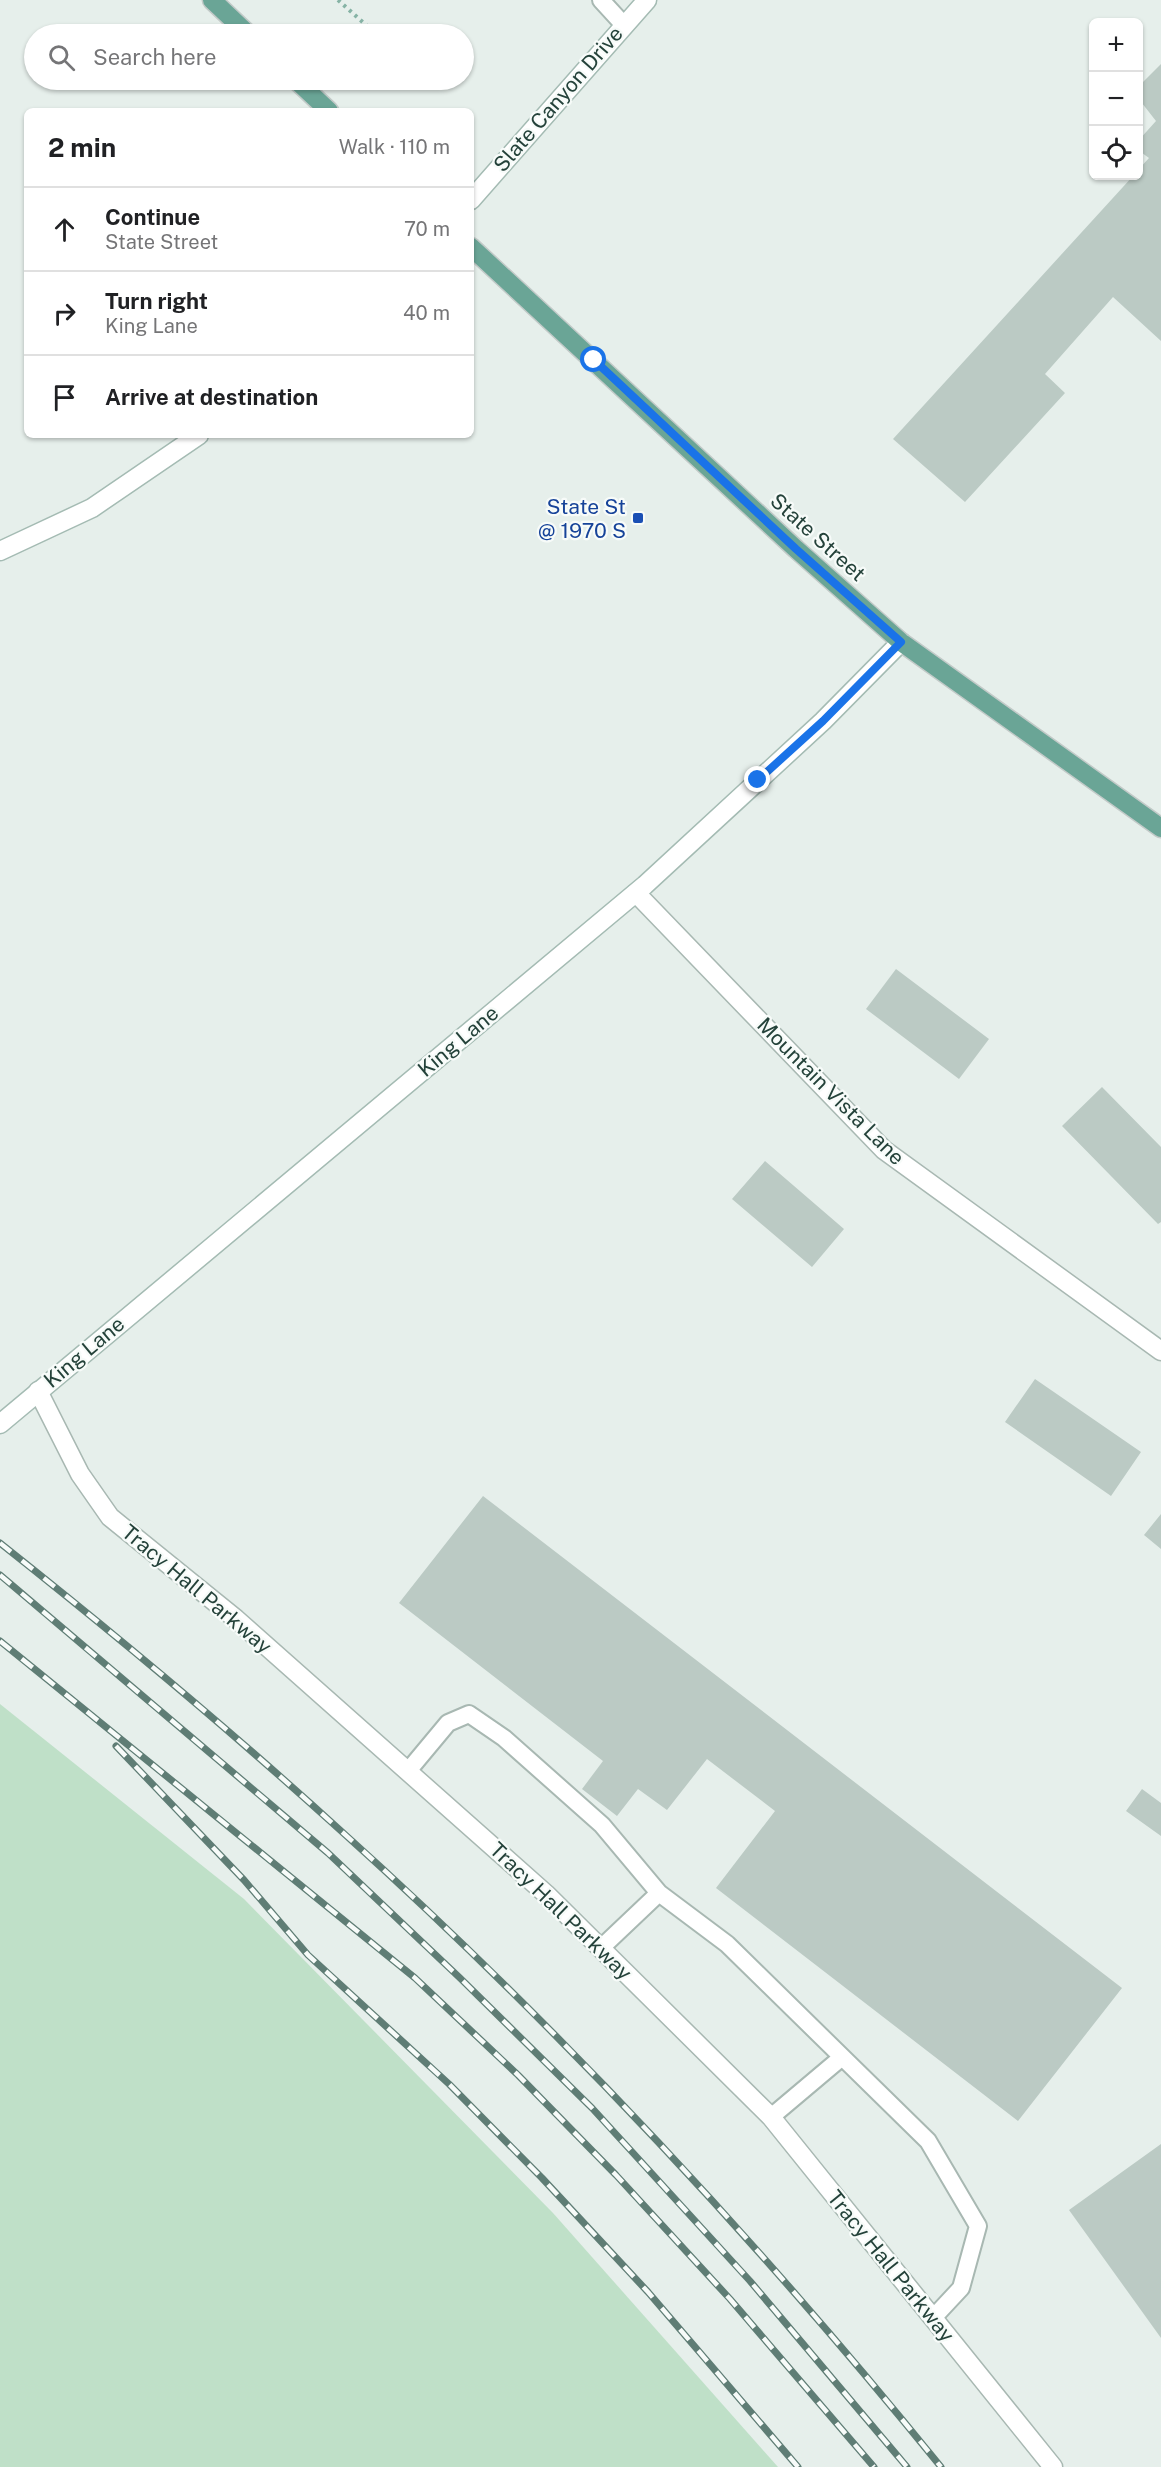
<!DOCTYPE html>
<meta charset="utf-8">
<style>
:root{--surface:#fff;--page:#f6f6f6;--text:#202124;--muted:#757577;--line:#e0e0e0}
body{margin:0;font-family:"Public Sans",sans-serif;background:var(--page);color:var(--text)}
.controls{position:absolute;right:18px;top:18px;display:grid;overflow:hidden;border-radius:9px;box-shadow:0 2px 4px #0004}
.controls button{width:54px;height:54px;display:grid;place-items:center;padding:0;border:0;border-bottom:2px solid var(--line);background:var(--surface);color:var(--text);font:30px sans-serif}
.stop{position:absolute;width:18px;height:18px;margin:-14px;border:4px solid #1a73e8;border-radius:50%;background:#fff}
.stop.end{background:#1a73e8;border-color:#fff;box-shadow:0 2px 6px #0008}
.list{margin:0;padding:0;list-style:none}
h2{display:flex;justify-content:space-between;align-items:center;height:78px;margin:0;padding:0 24px;font-size:26px}
h2 small{font-size:20px;font-weight:400;color:var(--muted)}
.list li{display:grid;grid-template-columns:39px 1fr auto;gap:18px;align-items:center;box-sizing:border-box;height:84px;padding:0 24px;border-top:2px solid var(--line)}
.list b{display:block;font-size:22px;white-space:nowrap}
.list p{margin:0;font-size:20px;white-space:nowrap;color:var(--muted)}
.list em{font-size:20px;font-style:normal;color:var(--muted)}
.icon{flex:none;width:33px;height:33px;fill:none;stroke:currentColor;stroke-width:2;stroke-linecap:round;stroke-linejoin:round}
.map{position:relative;flex:none;width:1161px;height:2467px;overflow:hidden}
.search{position:absolute;background:var(--surface);box-shadow:0 2px 4px #0004;left:24px;top:24px;width:450px;height:66px;display:flex;align-items:center;gap:15px;box-sizing:border-box;padding:0 21px;border-radius:33px;color:var(--muted);font-size:22px}
.panel{position:absolute;background:var(--surface);box-shadow:0 2px 4px #0004;left:24px;top:108px;width:450px;height:330px;border-radius:9px}
.map>svg:first-child{display:block}
</style>
<div class="map">
<svg width="1161" height="2467" viewBox="0 0 1161 2467">
<rect width="100%" height="100%" fill="#e6efeb"/>
<path fill="#bfe0c8" d="M0,1704L244,1899L553,2213L778,2467H0Z"/>
<path fill="#bbcac4" d="M1161,64V341L1113,297L1045,374L1065,393L965,502L893,439L1133,176H1138V170L1149,158L1138,150V141L1156,121L1138,98V87Z
M896,969L989,1039L959,1079L866,1009Z
M1102,1087L1161,1147V1222L1158,1224L1062,1126Z
M765,1161L844,1229L812,1267L732,1199Z
M1035,1379L1141,1452L1111,1496L1005,1422Z
M483,1496L1122,1988L1018,2121L716,1888L775,1811L707,1759L667,1810L638,1789L617,1816L582,1789L603,1761L399,1603Z
M1161,1514V1549L1144,1535Z
M1142,1789L1161,1803V1836L1126,1811Z
M1161,2144V2338L1069,2210Z"/>
<g fill="none" stroke-linecap="round" stroke-linejoin="round">
<defs>
<path id="lane" d="M601,0L623,24
M408,1771L448,1723L469,1714L504,1738L602,1825L659,1893L727,1944L928,2141L978,2226L961,2288L933,2318
M601,1948L659,1893
M771,2117L841,2058"/>
<path id="street" d="M636,893L884,1150L1161,1351
M38,1391L80,1474L110,1517L236,1619L546,1894L771,2117L1053,2467"/>
<path id="secondary" d="M471,200L647,0
M0,551L92,508L199,435
M0,1424L645,885L823,721L901,642"/>
<path id="primary" d="M212,0L248,34
M296,80L329,111
M471,247L796,549L901,642L1161,828"/>
</defs>
<use href="#lane" stroke="#a8b8b2" stroke-width="20"/>
<use href="#street" stroke="#a8b8b2" stroke-width="21"/>
<use href="#secondary" stroke="#a4bbb3" stroke-width="21"/>
<use href="#primary" stroke="#c2cac8" stroke-width="21"/>
<path stroke="#86b3a5" stroke-width="4" stroke-dasharray="3 4.5" stroke-linecap="butt" d="M338,0L376,34
M424,80L441,88"/>
<use href="#lane" stroke="#fff" stroke-width="16"/>
<use href="#street" stroke="#fff" stroke-width="18"/>
<use href="#secondary" stroke="#fff" stroke-width="18"/>
<use href="#primary" stroke="#6aa596" stroke-width="18"/>
<defs>
<path id="rail" d="M0,1543C116,1635 230,1730 340,1830C557,2025 757,2240 941,2467
M0,1575L328,1853L460,1978L592,2108L750,2281L907,2467
M0,1641L415,1978L518,2075L616,2175L730,2299L874,2467
M116,1746L244,1880L308,1955L449,2084L542,2178L648,2292L798,2467"/>
</defs>
<use href="#rail" stroke="#5f7d75" stroke-width="7"/>
<use href="#rail" stroke="#f7fbf9" stroke-width="4.5" stroke-dasharray="14" stroke-linecap="butt"/>
</g>
<g fill="none" stroke-linecap="round" stroke-linejoin="round">
<path stroke="#1a73e8" stroke-width="8" d="M594,360L796,549L901,642L823,721L758,780"/>
</g>
<rect fill="#1a4fb4" stroke="#f7fbf9" stroke-width="2" x="632" y="512" width="12" height="12" rx="3"/>
<g text-anchor="middle" dominant-baseline="central" stroke-width="4.5" stroke-linejoin="round" paint-order="stroke">
<g font-size="21" fill="#24423a" stroke="#f7fbf9">
<text transform="translate(558 99) rotate(-49)">Slate Canyon Drive</text>
<text transform="translate(818 537) rotate(42)">State Street</text>
<text transform="translate(458 1041) rotate(-40)">King Lane</text>
<text transform="translate(831 1091) rotate(45)">Mountain Vista Lane</text>
<text transform="translate(84 1352) rotate(-40)">King Lane</text>
<text transform="translate(197 1589) rotate(40)">Tracy Hall Parkway</text>
<text transform="translate(561 1911) rotate(44)">Tracy Hall Parkway</text>
<text transform="translate(891 2266) rotate(51)">Tracy Hall Parkway</text>
</g>
<g font-size="21" fill="#164399" stroke="#f7fbf9" text-anchor="end">
<text x="626" y="506">State St<tspan x="626" dy="24">@ 1970 S</tspan></text>
</g>
</g>
</svg>
<div class="controls">
<button>+</button>
<button>−</button>
<button><svg class="icon" aria-label="locate" viewBox="0 0 24 24"><circle cx="12" cy="12" r="6"/><path d="M12 2v4M12 18v4M2 12h4M18 12h4"/></svg></button>
</div>
<div class="stop" style="left:594px;top:360px"></div>
<div class="stop end" style="left:758px;top:780px"></div>
<div class="search"><svg class="icon" aria-label="search" viewBox="0 0 24 24"><circle cx="10" cy="10" r="6"/><path d="M15 15l6 6"/></svg>Search here</div>
<section class="panel">
<h2>2 min<small>Walk · 110 m</small></h2>
<ul class="list">
<li><svg class="icon" aria-label="ahead" viewBox="0 0 24 24"><path d="M12 20V5M6 11l6-6 6 6"/></svg><div><b>Continue</b><p>State Street</p></div><em>70 m</em></li>
<li><svg class="icon" aria-label="right" viewBox="0 0 24 24"><path d="M7 20v-9h11M14 6l5 5-5 5"/></svg><div><b>Turn right</b><p>King Lane</p></div><em>40 m</em></li>
<li><svg class="icon" aria-label="arrive" viewBox="0 0 24 24"><path d="M6 21V4h12l-3 4 3 4H6"/></svg><div><b>Arrive at destination</b></div></li>
</ul>
</section>
</div>
